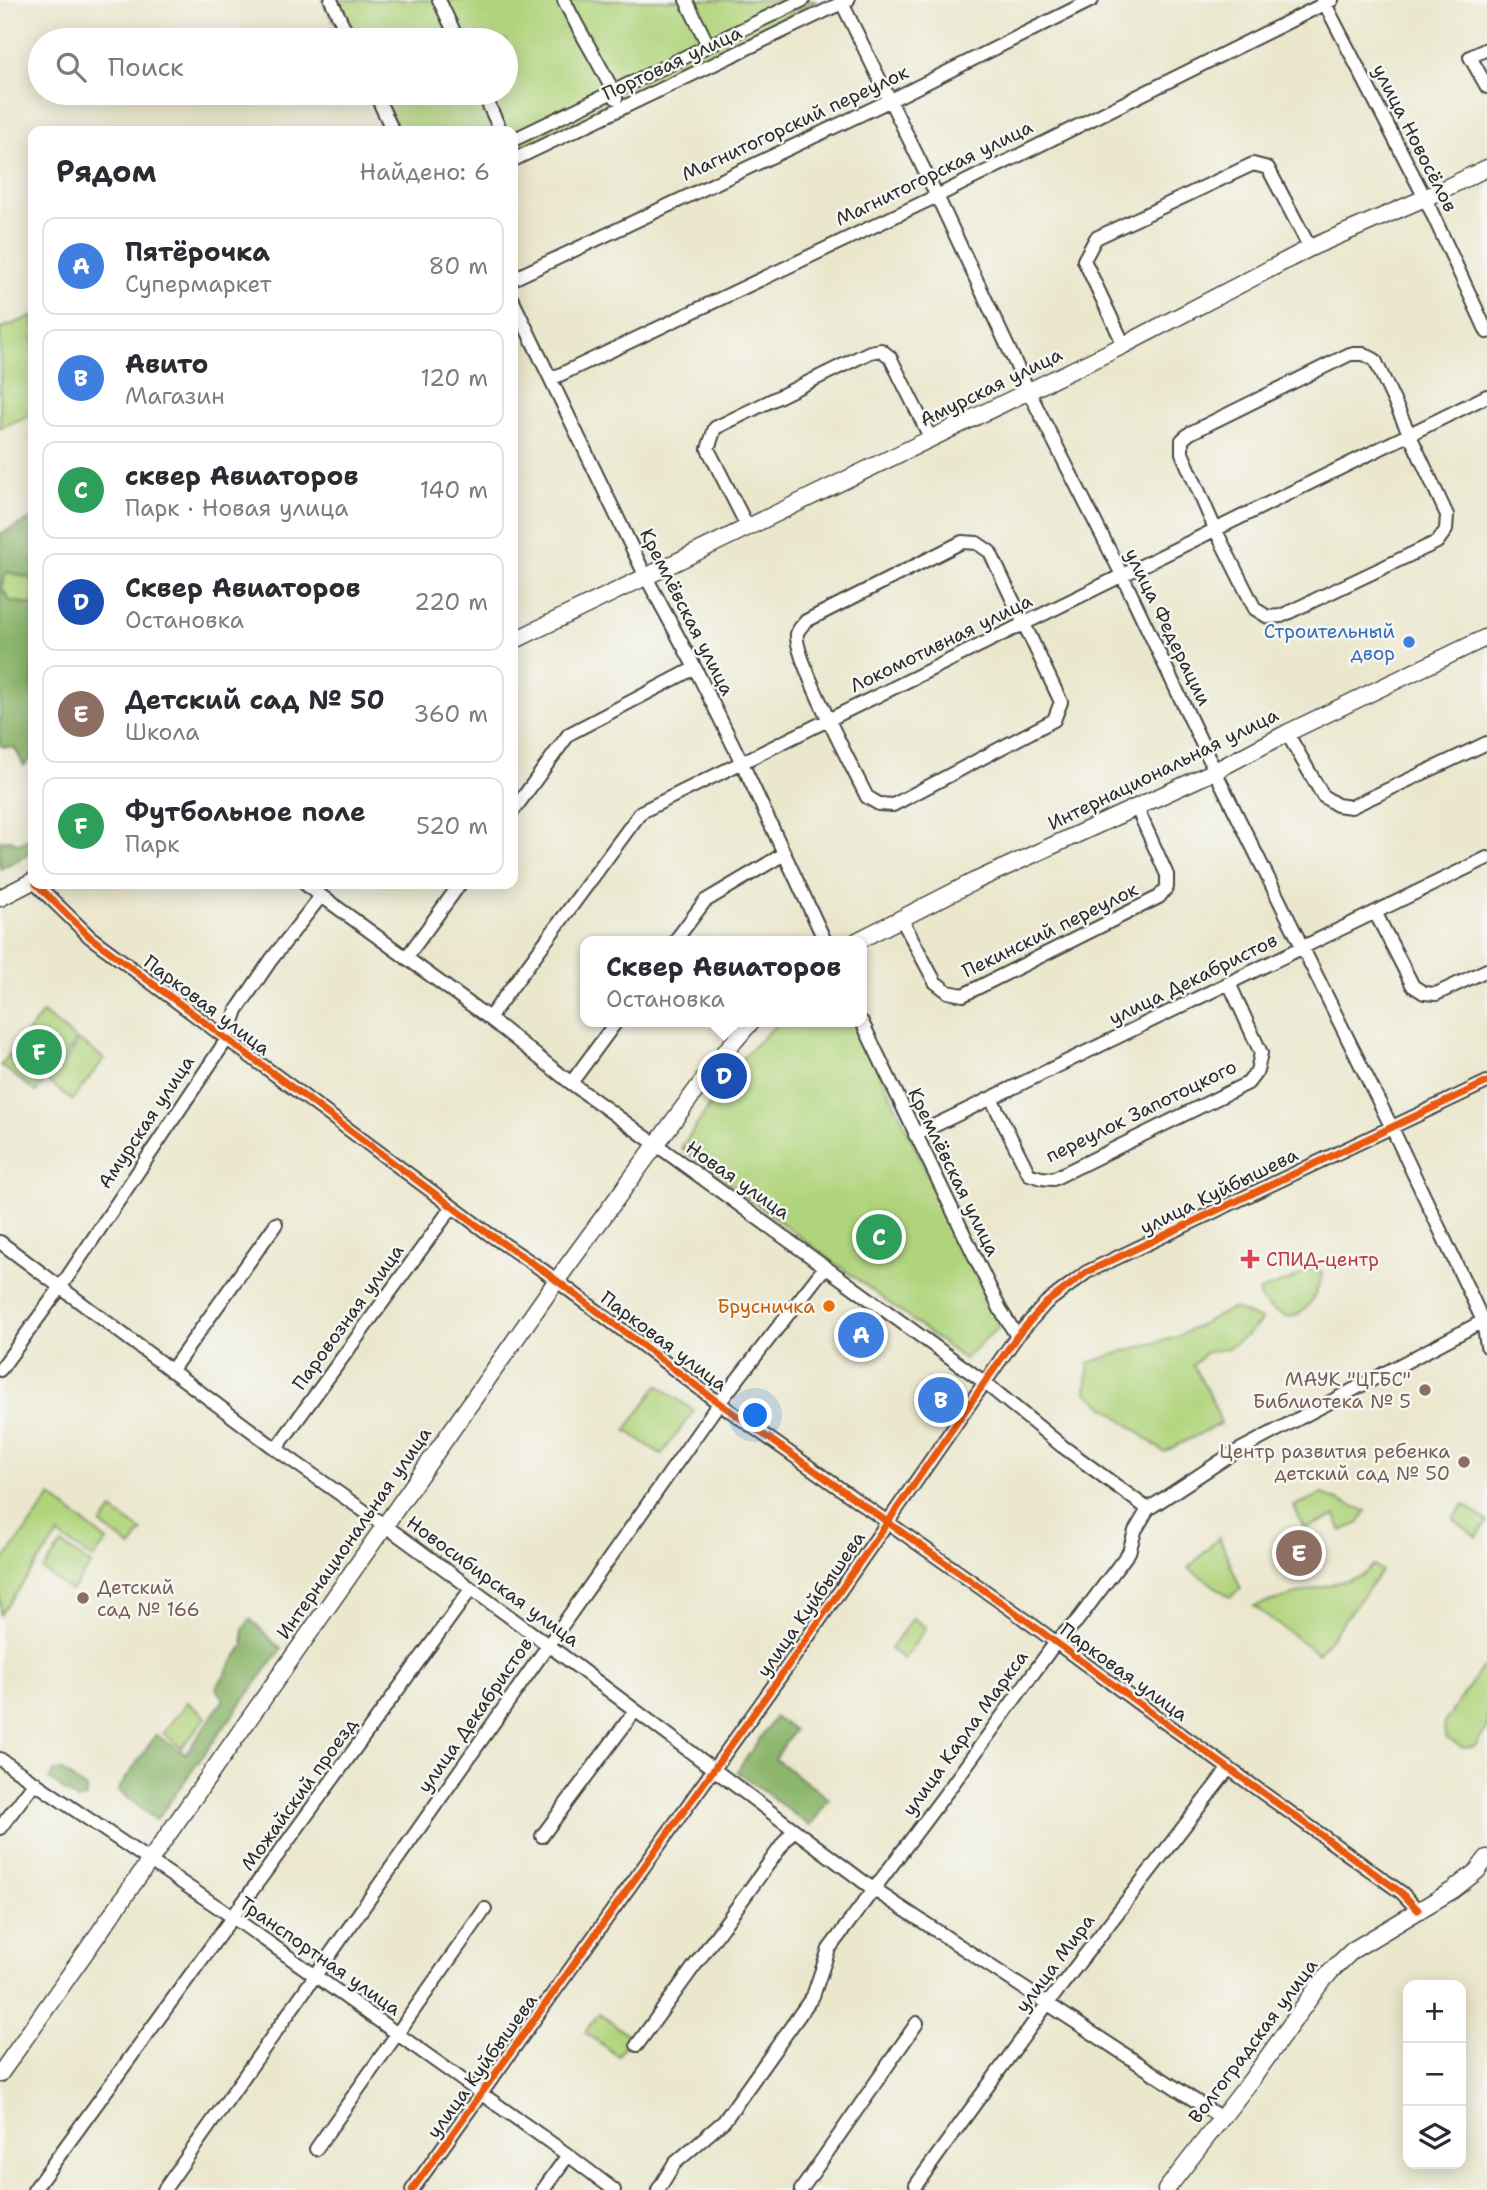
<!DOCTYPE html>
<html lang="ru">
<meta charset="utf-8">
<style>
:root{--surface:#fff;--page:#f7f7f7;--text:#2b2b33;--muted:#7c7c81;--line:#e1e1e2;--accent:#d1495b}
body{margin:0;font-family:"Shantell Sans",sans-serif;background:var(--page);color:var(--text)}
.controls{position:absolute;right:21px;bottom:21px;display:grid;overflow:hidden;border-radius:14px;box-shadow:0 4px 18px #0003}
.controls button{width:63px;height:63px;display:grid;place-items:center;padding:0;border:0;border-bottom:2px solid var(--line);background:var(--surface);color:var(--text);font:35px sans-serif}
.you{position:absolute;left:756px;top:1416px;width:24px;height:24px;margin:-18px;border:5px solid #fff;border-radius:50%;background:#1a73e8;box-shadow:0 0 0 10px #1a73e833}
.badge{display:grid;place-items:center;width:46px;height:46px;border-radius:50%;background:var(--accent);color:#fff;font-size:23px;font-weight:700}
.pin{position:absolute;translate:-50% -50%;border:4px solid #fff;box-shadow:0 2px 7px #0006}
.popup{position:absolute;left:580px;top:936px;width:287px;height:91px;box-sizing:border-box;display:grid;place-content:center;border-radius:14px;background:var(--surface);filter:drop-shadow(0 2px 5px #0005);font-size:23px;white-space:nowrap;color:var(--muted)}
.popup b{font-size:26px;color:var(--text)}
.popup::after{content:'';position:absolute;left:50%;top:100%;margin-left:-14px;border:14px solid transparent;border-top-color:var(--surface)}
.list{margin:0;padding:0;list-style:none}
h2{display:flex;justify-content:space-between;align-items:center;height:91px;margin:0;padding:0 28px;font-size:30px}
h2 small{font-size:23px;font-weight:400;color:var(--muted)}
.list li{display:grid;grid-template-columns:46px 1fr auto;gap:21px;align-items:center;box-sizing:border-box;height:98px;margin:0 14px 14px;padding:0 14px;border:2px solid var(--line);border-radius:14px}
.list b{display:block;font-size:26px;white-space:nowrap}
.list p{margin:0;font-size:23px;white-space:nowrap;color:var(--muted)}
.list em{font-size:23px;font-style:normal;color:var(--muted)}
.icon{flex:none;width:38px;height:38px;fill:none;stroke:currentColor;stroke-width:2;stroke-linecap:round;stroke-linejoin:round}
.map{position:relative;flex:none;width:1487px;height:2190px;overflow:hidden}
.search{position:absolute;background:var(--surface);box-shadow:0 4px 18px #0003;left:28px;top:28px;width:490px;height:77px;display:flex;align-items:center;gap:18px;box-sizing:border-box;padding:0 24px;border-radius:38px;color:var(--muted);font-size:26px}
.panel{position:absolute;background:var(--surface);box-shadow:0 4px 18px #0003;left:28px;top:126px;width:490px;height:763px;border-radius:14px}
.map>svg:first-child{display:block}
</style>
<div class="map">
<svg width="1487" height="2190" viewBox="0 0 1487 2190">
<rect width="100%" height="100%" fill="#f6f6f2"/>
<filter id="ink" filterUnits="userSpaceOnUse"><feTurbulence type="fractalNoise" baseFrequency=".0143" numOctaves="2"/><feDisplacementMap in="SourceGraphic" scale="14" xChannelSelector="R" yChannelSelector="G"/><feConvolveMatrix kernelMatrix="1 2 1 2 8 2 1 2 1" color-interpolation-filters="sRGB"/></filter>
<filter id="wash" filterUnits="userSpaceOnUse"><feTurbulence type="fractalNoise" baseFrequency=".00686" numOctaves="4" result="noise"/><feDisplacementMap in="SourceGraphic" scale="28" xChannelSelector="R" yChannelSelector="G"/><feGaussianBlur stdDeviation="1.57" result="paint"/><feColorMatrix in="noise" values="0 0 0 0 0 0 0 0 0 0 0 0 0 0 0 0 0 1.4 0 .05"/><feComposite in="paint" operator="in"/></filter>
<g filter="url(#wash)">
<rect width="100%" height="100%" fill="#ebe7cd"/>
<path fill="#b0d47c" stroke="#6e8054" stroke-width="2" d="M323,0H817L677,76L513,153V131H387L368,93H506V40H343Z
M33,316V414L0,428V329Z
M7,572L31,578L33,584V604L10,601L1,587Z
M43,1013L77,1040L36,1092L1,1065Z
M779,1022H856L1000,1326L964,1359L681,1148L743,1057Z
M80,1041L104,1059L72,1100L49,1082Z
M1313,1268L1319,1270L1322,1275C1317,1294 1304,1325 1280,1314C1271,1309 1264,1305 1259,1297L1260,1291L1288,1281Z
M1232,1308L1262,1320L1247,1335L1230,1347L1205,1353L1193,1366L1209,1393L1221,1423L1164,1452L1086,1392L1089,1363L1124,1351L1177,1337Z
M658,1385L694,1411L661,1455L626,1430Z
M1322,1494L1366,1511L1359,1523L1342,1531L1335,1516L1304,1529L1294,1506Z
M51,1496L107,1541L93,1559L58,1535L0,1615V1566Z
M1464,1504L1487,1522L1477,1537L1453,1519Z
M112,1510L142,1531L131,1547L101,1525Z
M1219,1537L1241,1589L1230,1597L1189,1568Z
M62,1544L91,1565L71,1591L43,1570Z
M1374,1565L1382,1571L1318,1654L1254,1606L1361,1576Z
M913,1618L926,1628L904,1659L890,1649Z
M1487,1665V1729L1474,1747L1463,1748L1445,1737L1444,1723L1482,1668Z
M187,1702L206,1717L182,1748L163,1733Z
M599,2013L631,2037L618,2056L585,2032Z"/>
<path fill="#8cb66c" stroke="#5c704c" stroke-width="2" d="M33,518V584L31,578L7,572L1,587L10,601L32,605L33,608V756L24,766L15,748L1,746L0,743V534Z
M33,837V852L0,869V841L11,840L19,844Z
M250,1619L281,1649L156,1820L118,1790L156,1735L186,1754L224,1699L216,1688L244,1645L243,1630Z
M775,1717L794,1730L775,1759L829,1799L810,1826L737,1771Z
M54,1771H62L86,1789V1798L77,1800L49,1779Z"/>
</g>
<g filter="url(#ink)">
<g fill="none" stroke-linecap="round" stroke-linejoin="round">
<defs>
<path id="minor" d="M331,0L350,40
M439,0L458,40
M564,0C580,34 601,64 616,98
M686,0L708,45
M1323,0L1425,198L1487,332
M842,3L937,196L1029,392L1122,575L1215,771L1391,1126L1483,1321L1487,1346
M1487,49L1470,57L1487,87
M375,93L393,131
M483,93L501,131
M513,140L803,0
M513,160L848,0
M513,279L891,100L1092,0
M513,301L646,577L695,668L742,763L825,941
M1124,345L1084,260L1096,238L1253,164L1268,168L1310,248
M1350,354H1364L1375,360L1447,515L1446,530L1437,542L1281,616L1268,617L1255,609L1216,531L1182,453V440L1190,433Z
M551,379L937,196L1332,0
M748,528L708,449L715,428L870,352L881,350L890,357L931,439
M962,542L977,543L990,552L1061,702L1054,720L893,805L879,804L867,797C854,771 793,655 797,634C798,629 803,625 806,621Z
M1287,733L1323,796L1337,805L1351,807L1487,743
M513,811L569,734L695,668
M36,884L90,937L489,1234L544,1271L719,1403L1012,1610L1160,1719L1402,1893L1418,1910
M305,884L489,1018L571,1083L984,1382L1062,1446L1148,1509
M1375,912L1413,986L1424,993L1436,994L1487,970
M901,918L935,982L948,992L963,995L1159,897L1167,887V875L1137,808
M675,941L705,901L784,854
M406,958L460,884
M489,1018L641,812L1487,396
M862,1022L1000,1309L1017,1336
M571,1083L616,1022
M991,1098L1029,1174L1041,1178L1053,1179L1248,1083L1257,1071L1261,1053L1229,983
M915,1135L1487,858
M0,1242L276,1449L401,1537L559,1653L873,1889L1220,2117
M0,1370L60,1288L227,1039L237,1010L271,960L321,896
M171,1371L276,1224
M276,1449L452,1207
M0,1759L234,1918L568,2155L614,2190
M0,1828L35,1782
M542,1836L635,1711
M637,2045L793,1830
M316,2149L485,1909
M916,2185L1048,2003L1229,1768
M34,2190L471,1589
M164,2190L719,1403L825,1267
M412,2190L787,1667L1017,1336L1046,1303L1087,1272L1487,1082
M543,2190L568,2155
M658,2190L674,2164L724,2121L813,1996L829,1949L952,1785L1056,1642L1077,1621L1129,1552L1135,1531L1148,1509L1230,1455L1487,1319
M801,2190L917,2023"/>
<path id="tertiary" d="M513,641L1124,345L1310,248L1425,198L1487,168
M0,898L33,881
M857,941L973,882L1215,771L1287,733L1487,637
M0,2074L557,1280L718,1060L751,1022
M1166,2190L1252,2079L1319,1985L1334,1968L1353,1950L1453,1890L1477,1871L1487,1858"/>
</defs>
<use href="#minor" stroke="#484743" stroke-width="16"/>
<use href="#tertiary" stroke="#484743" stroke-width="19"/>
<use href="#minor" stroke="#fff" stroke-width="12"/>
<use href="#tertiary" stroke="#fff" stroke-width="16"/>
<defs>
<path id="cycleway" d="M36,884L90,937L489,1234L544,1271L719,1403L1012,1610L1160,1719L1402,1893L1418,1910
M412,2190L787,1667L1017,1336L1046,1303L1087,1272L1487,1082"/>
</defs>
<use href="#cycleway" stroke="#f6f6f2" stroke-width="11"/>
<use href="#cycleway" stroke="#e8590c" stroke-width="7"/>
</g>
</g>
<circle fill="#3f7fe0" stroke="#f6f6f2" stroke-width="2.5" cx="1409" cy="642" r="7"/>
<path fill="#e0444e" stroke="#f6f6f2" stroke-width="2.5" d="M1246.5 1248.5h7v7h7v7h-7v7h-7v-7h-7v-7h7z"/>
<circle fill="#e8710a" stroke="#f6f6f2" stroke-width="2.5" cx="829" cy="1306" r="7"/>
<g fill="#8d6e63" stroke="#f6f6f2" stroke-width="2.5">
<circle cx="1425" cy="1390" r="7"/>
<circle cx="1464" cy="1462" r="7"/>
<circle cx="83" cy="1598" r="7"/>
</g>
<g text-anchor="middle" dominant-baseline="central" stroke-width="5" stroke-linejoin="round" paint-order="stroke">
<g font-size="19" fill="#2b2b2b" stroke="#f6f6f2">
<text transform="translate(672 63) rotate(-25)">Портовая улица</text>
<text transform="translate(795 123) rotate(-25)">Магнитогорский переулок</text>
<text transform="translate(1415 138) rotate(63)">улица Новосёлов</text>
<text transform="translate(934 173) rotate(-26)">Магнитогорская улица</text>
<text transform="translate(991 387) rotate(-26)">Амурская улица</text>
<text transform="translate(687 612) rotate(63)">Кремлёвская улица</text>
<text transform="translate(1168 627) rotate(64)">улица Федерации</text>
<text transform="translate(941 643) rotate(-26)">Локомотивная улица</text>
<text transform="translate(1163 769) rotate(-26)">Интернациональная улица</text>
<text transform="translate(1050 930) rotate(-26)">Пекинский переулок</text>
<text transform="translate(1193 979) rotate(-26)">улица Декабристов</text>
<text transform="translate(207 1005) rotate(37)">Парковая улица</text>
<text transform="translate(1141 1111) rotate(-26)">переулок Запотоцкого</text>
<text transform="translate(146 1122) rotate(-56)">Амурская улица</text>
<text transform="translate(954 1172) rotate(64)">Кремлёвская улица</text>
<text transform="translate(738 1180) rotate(35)">Новая улица</text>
<text transform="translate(1219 1191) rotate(-26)">улица Куйбышева</text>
<text transform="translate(348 1317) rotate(-54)">Паровозная улица</text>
<text transform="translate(664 1341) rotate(37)">Парковая улица</text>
<text transform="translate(354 1533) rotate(-55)">Интернациональная улица</text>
<text transform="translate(493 1581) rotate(36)">Новосибирская улица</text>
<text transform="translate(811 1604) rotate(-55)">улица Куйбышева</text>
<text transform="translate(1124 1672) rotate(36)">Парковая улица</text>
<text transform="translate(475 1715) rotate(-55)">улица Декабристов</text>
<text transform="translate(965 1733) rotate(-54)">улица Карла Маркса</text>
<text transform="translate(299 1794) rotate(-54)">Можайский проезд</text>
<text transform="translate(320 1956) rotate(35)">Транспортная улица</text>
<text transform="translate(1055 1963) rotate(-53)">улица Мира</text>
<text transform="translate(1253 2041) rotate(-53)">Волгоградская улица</text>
<text transform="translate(482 2066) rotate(-54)">улица Куйбышева</text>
</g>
<g font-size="19" fill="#366cbe" stroke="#f6f6f2" text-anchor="end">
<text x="1395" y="631">Строительный<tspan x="1395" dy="22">двор</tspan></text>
</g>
<g font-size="19" fill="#be3a42" stroke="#f6f6f2" text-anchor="start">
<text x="1266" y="1259">СПИД-центр</text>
</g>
<g font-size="19" fill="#c56008" stroke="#f6f6f2" text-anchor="end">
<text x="815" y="1306">Брусничка</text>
</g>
<g font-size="19" fill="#785e54" stroke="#f6f6f2" text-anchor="end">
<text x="1411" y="1379">МАУК "ЦГБС"<tspan x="1411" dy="22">Библиотека № 5</tspan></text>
<text x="1450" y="1451">Центр развития ребенка<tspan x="1450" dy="22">детский сад № 50</tspan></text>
<text x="97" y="1587" text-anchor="start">Детский<tspan x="97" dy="22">сад № 166</tspan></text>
</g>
</g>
</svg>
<div class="controls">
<button>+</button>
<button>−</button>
<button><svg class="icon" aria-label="layers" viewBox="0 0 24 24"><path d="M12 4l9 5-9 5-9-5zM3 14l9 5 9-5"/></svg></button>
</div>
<div class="you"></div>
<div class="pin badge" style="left:861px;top:1335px;background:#3f7fe0">A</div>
<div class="pin badge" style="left:941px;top:1400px;background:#3f7fe0">B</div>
<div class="pin badge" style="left:879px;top:1237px;background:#2e9e5b">C</div>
<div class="pin badge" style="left:724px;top:1076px;background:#1a4fb4">D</div>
<div class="popup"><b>Сквер Авиаторов</b>Остановка</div>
<div class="pin badge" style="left:1299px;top:1553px;background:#8d6e63">E</div>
<div class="pin badge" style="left:39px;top:1052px;background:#2e9e5b">F</div>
<div class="search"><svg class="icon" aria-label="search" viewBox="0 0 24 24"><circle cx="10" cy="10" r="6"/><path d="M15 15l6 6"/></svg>Поиск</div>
<section class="panel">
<h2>Рядом<small>Найдено: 6</small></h2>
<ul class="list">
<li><span class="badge" style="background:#3f7fe0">A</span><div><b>Пятёрочка</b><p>Супермаркет</p></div><em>80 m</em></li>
<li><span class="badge" style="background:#3f7fe0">B</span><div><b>Авито</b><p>Магазин</p></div><em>120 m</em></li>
<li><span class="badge" style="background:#2e9e5b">C</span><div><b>сквер Авиаторов</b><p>Парк · Новая улица</p></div><em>140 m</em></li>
<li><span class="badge" style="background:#1a4fb4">D</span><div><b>Сквер Авиаторов</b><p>Остановка</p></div><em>220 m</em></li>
<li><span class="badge" style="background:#8d6e63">E</span><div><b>Детский сад № 50</b><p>Школа</p></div><em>360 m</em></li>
<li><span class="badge" style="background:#2e9e5b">F</span><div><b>Футбольное поле</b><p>Парк</p></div><em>520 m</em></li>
</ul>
</section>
</div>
